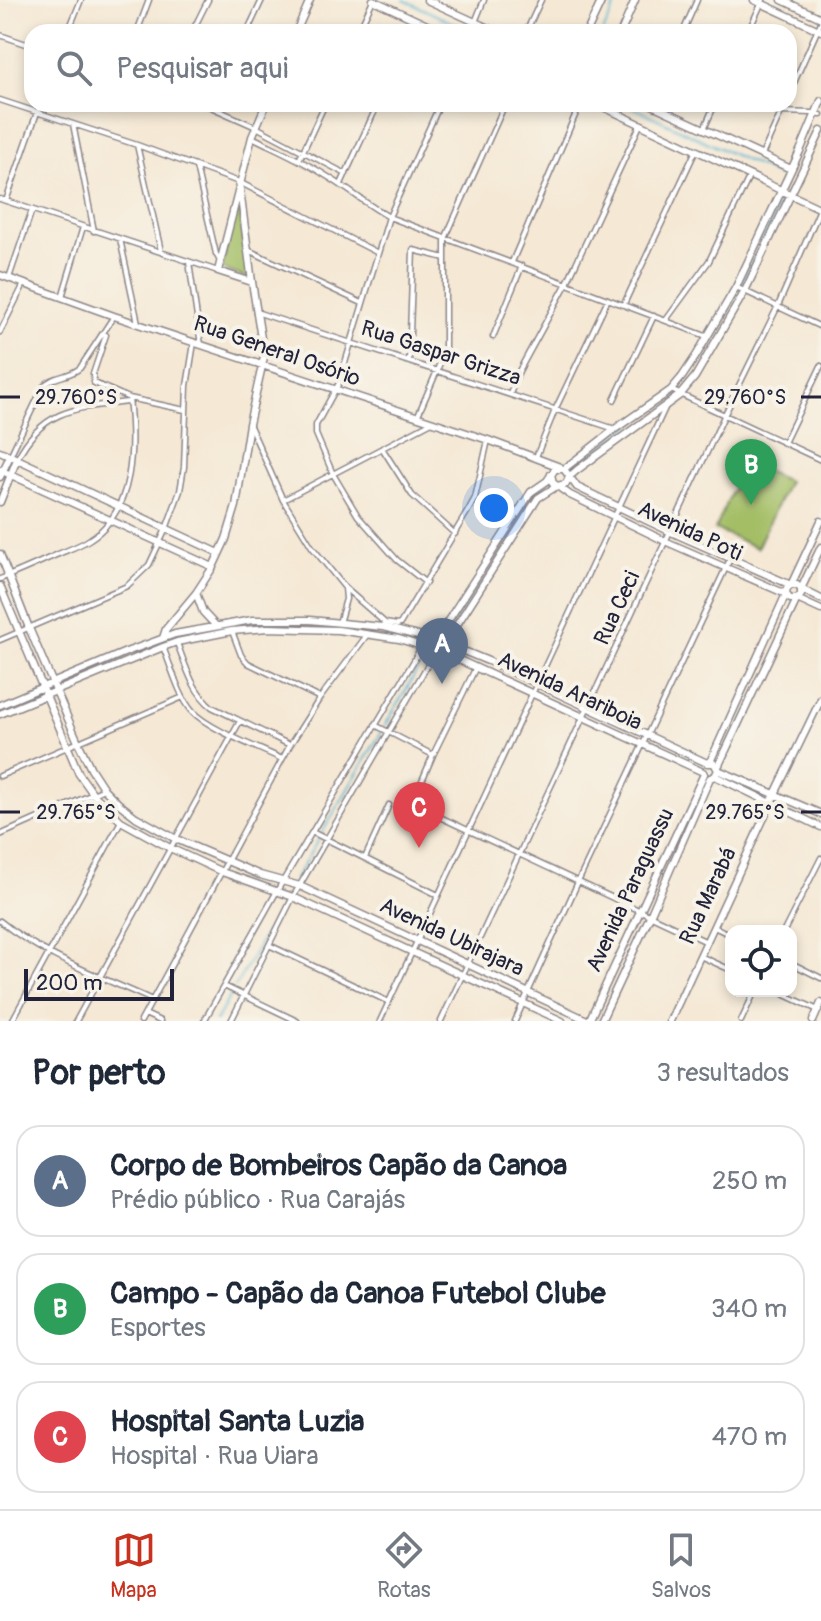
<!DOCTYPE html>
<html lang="pt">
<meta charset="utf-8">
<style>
:root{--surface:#fff;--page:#f6f6f7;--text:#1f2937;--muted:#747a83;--line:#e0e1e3;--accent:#c8321e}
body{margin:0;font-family:Pangolin,sans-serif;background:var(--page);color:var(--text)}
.controls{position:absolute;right:24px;bottom:24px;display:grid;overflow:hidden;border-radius:16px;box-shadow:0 4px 12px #0003}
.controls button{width:72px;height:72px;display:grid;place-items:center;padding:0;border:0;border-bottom:2px solid var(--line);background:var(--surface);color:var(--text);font:40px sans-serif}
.scale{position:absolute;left:24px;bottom:20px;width:150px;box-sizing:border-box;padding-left:8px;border:4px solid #22223b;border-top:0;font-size:22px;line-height:28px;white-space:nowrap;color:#22223b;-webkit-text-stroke:6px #f7f3e8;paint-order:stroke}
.you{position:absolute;left:494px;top:508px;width:28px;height:28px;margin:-20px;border:6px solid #fff;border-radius:50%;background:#1a73e8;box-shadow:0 0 0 12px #1a73e833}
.badge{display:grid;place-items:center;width:52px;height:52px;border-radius:50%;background:var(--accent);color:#fff;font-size:26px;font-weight:700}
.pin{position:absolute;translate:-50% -66px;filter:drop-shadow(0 2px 4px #0008)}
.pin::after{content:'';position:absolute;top:42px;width:28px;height:24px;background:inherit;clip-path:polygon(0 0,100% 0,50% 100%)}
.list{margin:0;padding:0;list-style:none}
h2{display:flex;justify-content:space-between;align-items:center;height:104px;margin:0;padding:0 32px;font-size:34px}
h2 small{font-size:26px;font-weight:400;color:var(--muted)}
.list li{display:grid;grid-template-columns:52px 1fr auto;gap:24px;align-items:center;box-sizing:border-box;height:112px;margin:0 16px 16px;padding:0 16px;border:2px solid var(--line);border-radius:24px}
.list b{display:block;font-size:30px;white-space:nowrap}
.list p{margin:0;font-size:26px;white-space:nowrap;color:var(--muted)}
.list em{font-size:26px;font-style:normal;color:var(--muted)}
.icon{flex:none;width:44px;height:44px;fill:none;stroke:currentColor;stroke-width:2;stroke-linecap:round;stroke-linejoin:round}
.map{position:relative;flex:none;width:821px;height:1021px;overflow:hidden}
.search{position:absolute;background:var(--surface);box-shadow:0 4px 12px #0003;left:24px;right:24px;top:24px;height:88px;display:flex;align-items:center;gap:20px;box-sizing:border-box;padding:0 28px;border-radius:24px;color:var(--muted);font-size:30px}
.sheet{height:488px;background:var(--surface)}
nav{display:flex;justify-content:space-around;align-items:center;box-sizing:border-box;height:112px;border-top:2px solid var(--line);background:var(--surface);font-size:22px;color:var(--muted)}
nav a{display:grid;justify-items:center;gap:4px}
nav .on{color:var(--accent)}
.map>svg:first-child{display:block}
</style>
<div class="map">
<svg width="821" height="1021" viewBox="0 0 821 1021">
<rect width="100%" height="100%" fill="#f7f3e8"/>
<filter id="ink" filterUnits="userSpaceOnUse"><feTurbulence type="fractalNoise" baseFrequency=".0125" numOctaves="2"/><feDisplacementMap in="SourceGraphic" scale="16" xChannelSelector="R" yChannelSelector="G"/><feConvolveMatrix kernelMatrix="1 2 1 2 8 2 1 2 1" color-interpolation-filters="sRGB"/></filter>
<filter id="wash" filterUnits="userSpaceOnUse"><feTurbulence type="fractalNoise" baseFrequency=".006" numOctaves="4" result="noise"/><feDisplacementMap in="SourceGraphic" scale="32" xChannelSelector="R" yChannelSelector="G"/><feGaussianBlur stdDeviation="1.8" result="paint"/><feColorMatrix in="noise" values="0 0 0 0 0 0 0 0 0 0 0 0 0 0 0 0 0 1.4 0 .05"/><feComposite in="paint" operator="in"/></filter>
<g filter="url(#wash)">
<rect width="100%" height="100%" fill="#f5e8d4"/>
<path fill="#a3be65" stroke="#627050" stroke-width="2" d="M238,198L249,279L222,269Z
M745,462L788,481L757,548L715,529Z"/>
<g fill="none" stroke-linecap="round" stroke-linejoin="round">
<path stroke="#54b4d2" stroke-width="2" d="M404,0L472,32
M603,32L618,0
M626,104L781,177
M741,286L783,195
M677,390L712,338L737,293
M574,468L670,395
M454,621L534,497L548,485
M385,726L418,669
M322,833L381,733
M295,879L318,840
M235,987L285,899
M216,1021L231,994"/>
</g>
</g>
<g filter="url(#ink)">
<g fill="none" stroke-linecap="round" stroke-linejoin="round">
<defs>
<path id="street" d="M68,32L81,0
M137,32L149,0
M192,32L208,0
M247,32L262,0
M358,32L373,0
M410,32L416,20
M471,32L484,0
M526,32L541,0
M683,32L697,0
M748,32L763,0
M0,35L32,46
M789,94L821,22
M0,100L137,145L239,182L378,253
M204,104L256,127L346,174
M781,112L812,113L821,115
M73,124L94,231
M704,129L715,104
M252,137C276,149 302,160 325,175C347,188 366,204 389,217L706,336
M137,145L161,251
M762,155L785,104
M299,160L325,104
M196,167L216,254L220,261
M341,184L378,104
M0,199L218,271
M6,201L40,104
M120,239L138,323
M248,250L362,303
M189,262L201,345
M512,262L580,104
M9,278L32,210
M736,287L821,327
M62,297L83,227
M624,304L696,150
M256,312L615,429
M666,320L709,261L750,175
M0,332L24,284
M106,335L93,374L94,383L129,398L185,410
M493,337L522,266
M409,361L413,250L445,258
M671,390L821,460
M510,394L519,371L567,283L640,125
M614,400L654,316
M418,415L437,371L445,348V239L505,104
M250,426L283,500L312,547L345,588L384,622L383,627
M784,443L821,366
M382,448L412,495L455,534
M10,456L43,387C53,375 68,378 80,368L114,316
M536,457L555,410L608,299
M17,459C43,408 77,408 128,402
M283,500L432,422
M0,579C19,572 38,563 56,555C67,550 80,546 90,539C136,510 134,444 129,398
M426,583L397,560L358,516L333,474L316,434V425L339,383L389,217L440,104
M339,623L346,599L345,588
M385,623L397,625L400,624L469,509L475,498L488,440
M232,631L241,655L248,663L320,698
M0,640L127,586L149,565L166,529L180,491L184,467L187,386L194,343
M177,643C186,666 192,691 212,707L290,745
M163,647C171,666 179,696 192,711C208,729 259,748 282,759
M476,667L433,755L412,804L707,942
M375,725L433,755
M0,776L183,697
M312,832L438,895
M0,835L104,789
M365,858L389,805
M0,921C44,957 100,976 152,1000
M714,927L731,935
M784,931L821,858
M269,945L389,1002
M700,956L731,970
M791,963L821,978
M224,986L297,1021
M777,991L818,1010
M145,1014L160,1021
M12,1021L121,821
M76,1021L240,721
M141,1021L290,745L320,698L367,635
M204,1021L277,891L416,657L421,646
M231,1021L293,897L434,654L439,652
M380,1021L666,406
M441,1021L724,416L778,306L820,209
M515,1021L578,882L730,559
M741,1021L755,991"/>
<path id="secondary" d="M373,0L442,32
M427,0L497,32
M754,0L821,31
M782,0L821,18
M296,32L310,0
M587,32L602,0
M621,32L635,0
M597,104L821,209
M650,104L791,169
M0,275L114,316L488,440L560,467
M252,282L218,271L252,137L266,104
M0,451L219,553
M564,469L577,487L671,532L791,585H797L801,589L821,599
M0,470L213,567
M551,474L553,483L570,495L667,542L786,594L790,599H797L821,610
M0,477L10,456
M0,502L17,459
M0,554L29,628L78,742L91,769L104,789L118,803L136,817L176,839L260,875L300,886L589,1021
M0,586L79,774L94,795L121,821L170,848L222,872L293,897L562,1021
M196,593L203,612L216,626
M163,638L166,629L196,593L213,567L226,539L236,506L249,424L262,366L264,357L252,282L239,182
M428,639L436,636L444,627L531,492L547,481L555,469H564L615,429L671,390L682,377L696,356L736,287L800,151L821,101
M446,645L451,634L538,498L557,486L566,484L569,477L577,470L680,395L695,377L745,291L821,131
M0,705L126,652L175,634L252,620H310L383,627L442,642L488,661L707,763H714L718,770L821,814
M0,714L163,647L177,642L232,631L268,628L338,630L399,639L444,653L703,772
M710,762L786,594L787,588L791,585L821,521
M718,767L797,599L801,595V589L821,547
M715,776L821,827
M589,1021L704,774
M601,1021L650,916L710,778L715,776L718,770
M670,1021L775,794L821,699
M813,1021L821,1003"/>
</defs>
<use href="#street" stroke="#8c8588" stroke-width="7"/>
<use href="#secondary" stroke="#8c8588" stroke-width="9"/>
<use href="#street" stroke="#fff" stroke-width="4"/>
<use href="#secondary" stroke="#fff" stroke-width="6"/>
</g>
</g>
<path fill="none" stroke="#22223b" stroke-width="3" d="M0,397H20M801,397H821M0,812H20M801,812H821"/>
<g text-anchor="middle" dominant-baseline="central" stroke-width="8" stroke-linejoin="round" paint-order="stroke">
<g font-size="22" fill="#22223b" stroke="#f7f3e8">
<text transform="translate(277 351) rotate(19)">Rua General Osório</text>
<text transform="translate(441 353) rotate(18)">Rua Gaspar Grizza</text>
<text transform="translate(690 531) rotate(25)">Avenida Poti</text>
<text transform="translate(617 608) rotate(-65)">Rua Ceci</text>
<text transform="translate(570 691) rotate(25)">Avenida Arariboia</text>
<text transform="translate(630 890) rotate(-65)">Avenida Paraguassu</text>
<text transform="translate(708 896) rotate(-65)">Rua Marabá</text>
<text transform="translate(452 937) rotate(25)">Avenida Ubirajara</text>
</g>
</g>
<g font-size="20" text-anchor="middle" fill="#22223b" stroke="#f7f3e8" stroke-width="8" stroke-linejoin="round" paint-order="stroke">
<text x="76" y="404">29.760°S</text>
<text x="745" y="404">29.760°S</text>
<text x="76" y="819">29.765°S</text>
<text x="745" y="819">29.765°S</text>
</g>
</svg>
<div class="controls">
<button><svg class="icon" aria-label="locate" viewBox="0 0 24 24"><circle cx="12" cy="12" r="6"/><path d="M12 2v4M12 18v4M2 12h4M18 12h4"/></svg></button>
</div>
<div class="scale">200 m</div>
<div class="you"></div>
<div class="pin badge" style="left:442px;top:684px;background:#5c6f8a">A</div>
<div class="pin badge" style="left:751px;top:505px;background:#2e9e5b">B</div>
<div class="pin badge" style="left:419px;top:848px;background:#e0444e">C</div>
<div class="search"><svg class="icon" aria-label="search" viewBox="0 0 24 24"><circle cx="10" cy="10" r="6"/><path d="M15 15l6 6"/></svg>Pesquisar aqui</div>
</div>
<section class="sheet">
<h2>Por perto<small>3 resultados</small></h2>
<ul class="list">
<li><span class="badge" style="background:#5c6f8a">A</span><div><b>Corpo de Bombeiros Capão da Canoa</b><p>Prédio público · Rua Carajás</p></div><em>250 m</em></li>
<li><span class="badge" style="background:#2e9e5b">B</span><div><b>Campo - Capão da Canoa Futebol Clube</b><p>Esportes</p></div><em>340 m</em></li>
<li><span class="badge" style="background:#e0444e">C</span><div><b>Hospital Santa Luzia</b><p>Hospital · Rua Uiara</p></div><em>470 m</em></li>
</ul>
</section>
<nav>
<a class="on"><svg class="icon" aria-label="map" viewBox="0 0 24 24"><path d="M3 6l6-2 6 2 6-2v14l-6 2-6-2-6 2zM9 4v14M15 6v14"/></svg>Mapa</a>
<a><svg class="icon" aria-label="directions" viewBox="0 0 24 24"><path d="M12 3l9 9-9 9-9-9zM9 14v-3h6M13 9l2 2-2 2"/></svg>Rotas</a>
<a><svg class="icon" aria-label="saved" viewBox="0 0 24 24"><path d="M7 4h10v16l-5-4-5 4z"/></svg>Salvos</a>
</nav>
